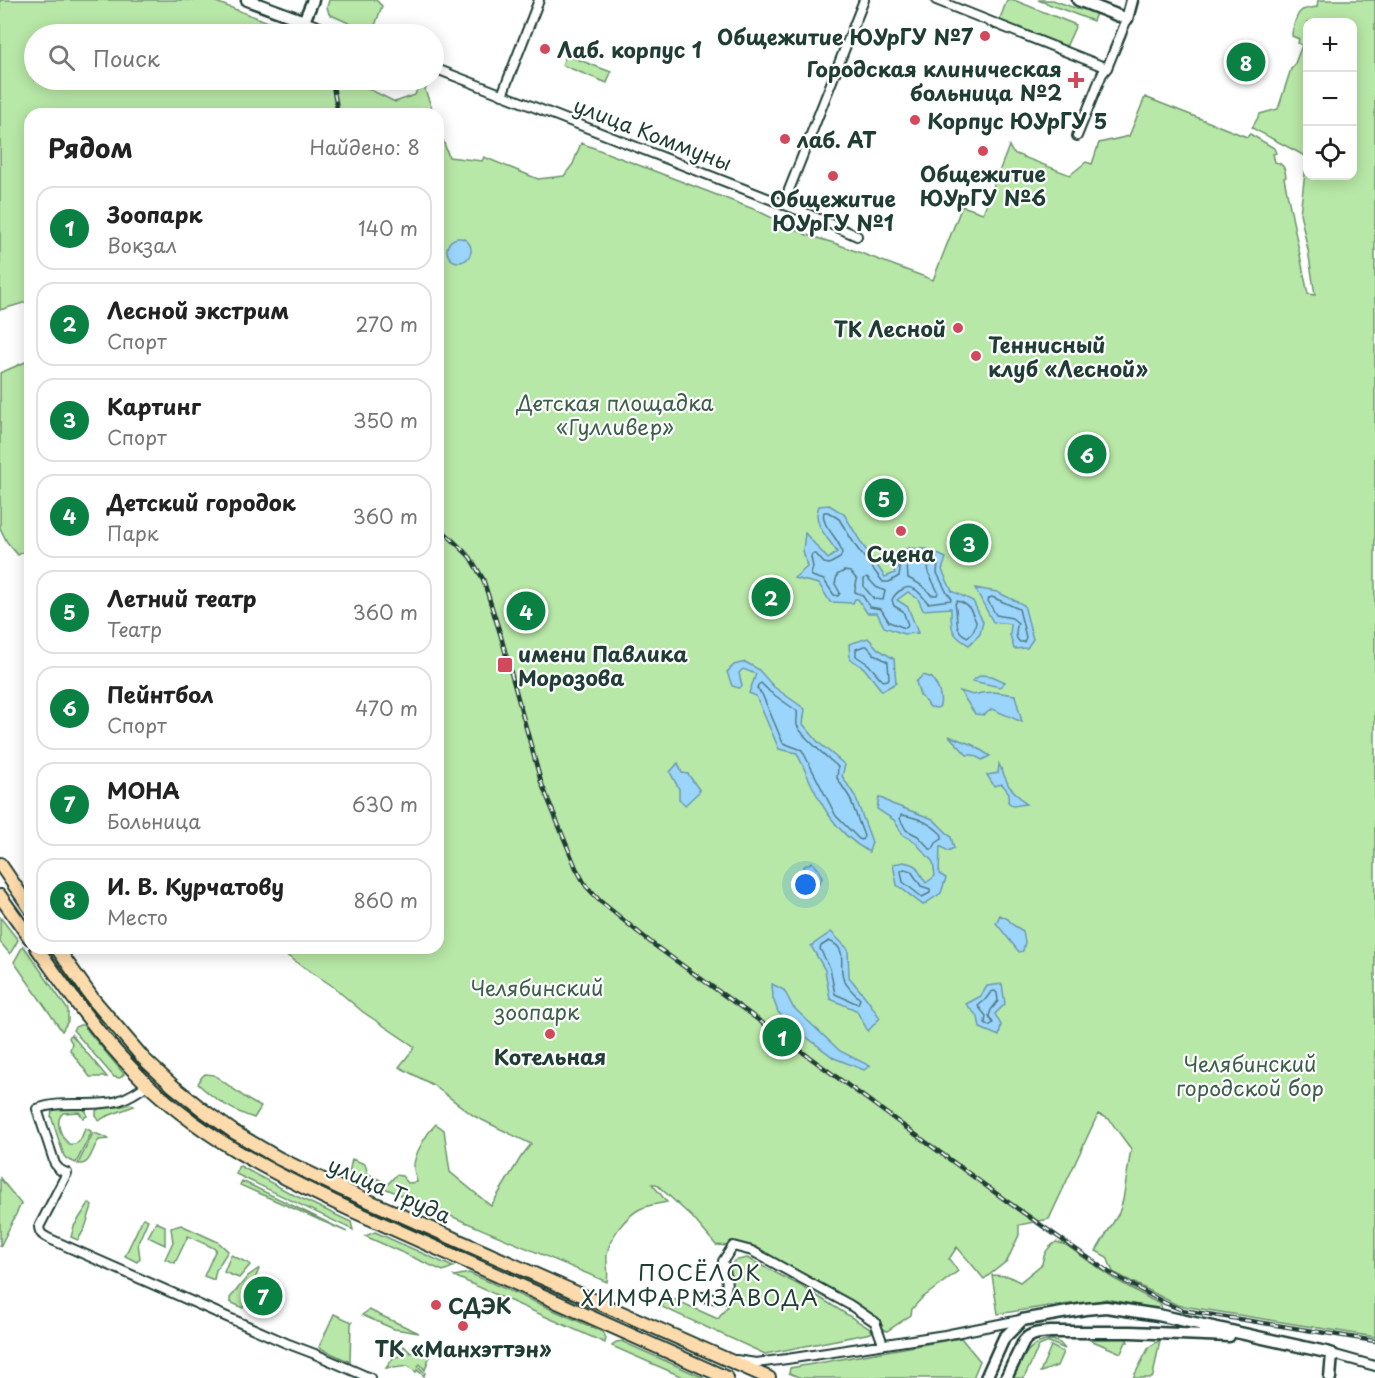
<!DOCTYPE html>
<html lang="ru">
<meta charset="utf-8">
<style>
:root{--surface:#fff;--page:#f2f2f2;--text:#222;--muted:#767676;--line:#e0e0e0;--accent:#0b8043}
body{margin:0;font-family:"Playpen Sans",sans-serif;background:var(--page);color:var(--text)}
.controls{position:absolute;right:18px;top:18px;display:grid;overflow:hidden;border-radius:12px;box-shadow:0 3px 15px #0003}
.controls button{width:54px;height:54px;display:grid;place-items:center;padding:0;border:0;border-bottom:2px solid var(--line);background:var(--surface);color:var(--text);font:30px sans-serif}
.you{position:absolute;left:806px;top:885px;width:21px;height:21px;margin:-15px;border:4px solid #fff;border-radius:50%;background:#1a73e8;box-shadow:0 0 0 9px #1a73e833}
.badge{display:grid;place-items:center;width:39px;height:39px;border-radius:50%;background:var(--accent);color:#fff;font-size:20px;font-weight:700}
.pin{position:absolute;translate:-50% -50%;border:3px solid #fff;box-shadow:0 2px 6px #0006}
.list{margin:0;padding:0;list-style:none}
h2{display:flex;justify-content:space-between;align-items:center;height:78px;margin:0;padding:0 24px;font-size:26px}
h2 small{font-size:20px;font-weight:400;color:var(--muted)}
.list li{display:grid;grid-template-columns:39px 1fr auto;gap:18px;align-items:center;box-sizing:border-box;height:84px;margin:0 12px 12px;padding:0 12px;border:2px solid var(--line);border-radius:18px}
.list b{display:block;font-size:22px;white-space:nowrap}
.list p{margin:0;font-size:20px;white-space:nowrap;color:var(--muted)}
.list em{font-size:20px;font-style:normal;color:var(--muted)}
.icon{flex:none;width:33px;height:33px;fill:none;stroke:currentColor;stroke-width:2;stroke-linecap:round;stroke-linejoin:round}
.map{position:relative;flex:none;width:1375px;height:1378px;overflow:hidden}
.search{position:absolute;background:var(--surface);box-shadow:0 3px 15px #0003;left:24px;top:24px;width:420px;height:66px;display:flex;align-items:center;gap:15px;box-sizing:border-box;padding:0 21px;border-radius:33px;color:var(--muted);font-size:22px}
.panel{position:absolute;background:var(--surface);box-shadow:0 3px 15px #0003;left:24px;top:108px;width:420px;height:846px;border-radius:18px}
.map>svg:first-child{display:block}
</style>
<div class="map">
<svg width="1375" height="1378" viewBox="0 0 1375 1378">
<rect width="100%" height="100%" fill="#fff"/>
<filter id="ink" filterUnits="userSpaceOnUse"><feTurbulence type="fractalNoise" baseFrequency=".0167" numOctaves="2"/><feDisplacementMap in="SourceGraphic" scale="12" xChannelSelector="R" yChannelSelector="G"/><feConvolveMatrix kernelMatrix="1 2 1 2 8 2 1 2 1" color-interpolation-filters="sRGB"/></filter>
<g filter="url(#ink)">
<path fill="#b8e8a7" stroke="#6c926e" stroke-width="1.5" fill-rule="evenodd" d="M0,0H211L299,34H34V80H351L395,102L415,95L420,80L428,82L425,90L434,114H30V301L0,310Z
M329,0H376L382,6L372,34L329,14L327,7Z
M1007,0H1014L1076,25L1066,47L999,21Z
M1038,0H1053L1080,10L1083,7L1097,11L1093,21Z
M1318,0H1375V1337L1177,1305L1113,1272L1107,1257L1096,1251L1119,1213L1123,1200L1131,1149L1109,1119L1098,1114L1049,1219L1019,1225V1235L1007,1261L984,1279L957,1247L949,1259L958,1271L921,1299L912,1309L911,1315L887,1331L743,1244L729,1246L716,1245L692,1217L656,1184H652L667,1202C658,1204 647,1205 640,1209C625,1217 610,1237 607,1254C606,1263 609,1272 607,1282L349,1173L352,1159L365,1164L368,1174L388,1184L396,1175L402,1176L408,1183L417,1182C416,1178 414,1172 414,1168C413,1155 427,1133 436,1124L444,1130L450,1172L491,1206L521,1157L531,1144L474,1116L433,1085L399,1067L415,1047L363,1012L331,985L283,953L286,948H438V126L449,157L482,161L484,157L538,179L564,176L573,164L581,143L756,210L807,235L834,243L933,280L962,206L983,213L1009,146L1013,153L1070,175L1086,162L1092,164L1099,143L1129,136L1145,97L1247,137L1250,134L1274,148L1276,153L1273,154L1275,162C1284,164 1285,169 1286,177L1284,178L1308,294L1315,295L1308,250L1300,213L1307,157L1252,128L1260,114L1278,109L1291,69L1294,66L1302,45L1298,43L1299,39L1292,36C1292,30 1296,15 1301,11C1305,8 1313,8 1317,7ZM1308,22H1352V176H1308Z
M566,55L611,72L607,83L562,65Z
M30,360V547L18,555L7,542L0,528V373Z
M0,917L18,940L10,954L0,942Z
M23,946L25,948L68,1010V1021L62,1031L14,962Z
M80,1025H83L124,1074L120,1078L114,1077L73,1030L75,1027Z
M71,1034L107,1077H90L70,1050L72,1043L69,1038Z
M205,1074L214,1075L250,1101L261,1107L254,1118C233,1111 214,1099 198,1084L201,1078Z
M131,1104L134,1106L105,1117L99,1121L96,1116V1111L100,1108L118,1107Z
M56,1108H81L86,1111L87,1116L83,1118L79,1112L63,1113C54,1121 61,1137 69,1144C80,1146 82,1137 85,1128L91,1131V1133L76,1163L67,1159L64,1156L51,1116L52,1111Z
M93,1133H95L109,1139L99,1140C91,1149 92,1165 78,1164Z
M240,1166L294,1195L351,1222L353,1230L236,1174L238,1167Z
M0,1178L21,1204L0,1247Z
M242,1181L347,1232L240,1185Z
M89,1203L92,1206L85,1228L78,1240L71,1237L74,1226Z
M143,1218L148,1220L138,1243L140,1258L137,1262L125,1256Z
M156,1222L165,1226V1245L148,1237Z
M181,1225L218,1242L228,1251L216,1270L214,1280L204,1276L216,1249L188,1236L175,1263L165,1259L173,1242L171,1228Z
M375,1232L453,1267L443,1271L365,1236Z
M1056,1242L1066,1245L1111,1277L1161,1305L1162,1310L1106,1299L1093,1302L1049,1306L998,1314L992,1275L1008,1276L1020,1282L1042,1264C1044,1253 1047,1248 1056,1242Z
M231,1255L248,1263L250,1265L239,1278L224,1272Z
M747,1258L801,1286L872,1330L871,1333L765,1354L662,1307L667,1296L718,1319L732,1300L729,1271L734,1261Z
M258,1269H259L243,1308L230,1302V1298L248,1276Z
M469,1273L603,1332L606,1338L605,1343L454,1276Z
M369,1310L419,1333L394,1329L362,1315Z
M334,1314L352,1322L351,1324L350,1362L322,1349L319,1347Z
M1089,1337H1119L1126,1338L1128,1342H1126L1121,1353L1088,1339Z
M961,1338L980,1361L973,1378H801L789,1373L790,1368Z
M1053,1340L1060,1343L1065,1349L1049,1342L1039,1346L1024,1378H1013C1022,1358 1028,1341 1053,1340Z
M1160,1340L1153,1376L1152,1378H1133L1149,1347Z
M623,1341V1342L704,1378H685L612,1346L616,1342Z
M404,1346L411,1353L427,1347L423,1355H430L425,1370L420,1364L418,1366L425,1373L424,1376L417,1370L416,1372L408,1366L394,1368V1367L386,1368L394,1357L400,1356Z
M1051,1346L1063,1352L1057,1366L1041,1372H1040Z"/>
<path fill="#9bd5fc" stroke="#6998ac" stroke-width="1.5" d="M447 250a12 12 0 1 1 24 0a12 12 0 1 1-24 0Z
M829,505L844,514L862,544L885,577L895,573L888,555L909,548L927,549L946,558L942,570L952,591L973,601L983,622L980,634L969,645C950,635 951,628 951,608L923,610L918,599L908,592L897,600L908,607L918,633L904,634L884,627L877,613H867L858,599H855L853,603L830,602L819,584L794,578L807,567L803,550L805,533L828,559L837,552C829,539 811,523 819,506Z
M975,588L997,592L1024,605L1033,639L1027,648L1014,649L1010,635L1011,624L993,622Z
M868,638L878,649L894,659L896,683L882,691L864,668L850,659L849,644Z
M745,662L758,669L774,687L805,709L803,724L818,742L845,765L842,776L855,796L872,842L869,852C829,830 815,792 797,753L779,749L756,696L749,693L756,674L743,669L739,673L742,686L739,688L732,686L727,672L734,665Z
M923,675L932,678C938,687 942,694 940,706L937,708L930,707L920,695L916,682Z
M981,675L992,676L1005,682L1000,687L972,681Z
M960,691L973,695L982,693L994,692L1015,695L1022,722L992,709L984,715L975,714Z
M949,736L973,745L990,756L982,760L973,755H967Z
M678,763L682,773L688,774L700,791L685,805L679,799V789L670,772Z
M999,764L1009,786L1026,804L1013,806L1008,802L1009,793L1002,784L994,786L987,775L998,773Z
M879,797L892,804L933,819L951,837L954,848L948,851L940,846L939,874L946,878L941,893L923,905L897,885L893,864L904,862L915,865L926,883L935,876L933,862L914,841L903,835L894,820L877,809Z
M812,862L819,870L822,878L818,885L811,886L804,876L803,867Z
M1000,915L1008,919L1013,925L1023,931L1025,942L1023,951L1019,952L996,923Z
M831,932L848,949L849,977L867,999L880,1018L868,1031L856,1010L830,999L825,970L811,946Z
M772,984L784,990L793,1007L840,1051L870,1066L864,1070L834,1058L797,1030L778,1012L773,998Z
M1002,984L1005,1004L995,1014L1001,1025L999,1036L980,1028L978,1017L966,1004L981,996L987,986Z"/>
<g fill="none" stroke-linecap="round" stroke-linejoin="round">
<path stroke="#517a84" stroke-width="1.5" d="M824,512H828L839,519L857,548L883,582H889L899,576L900,571L897,561L899,558L910,554L925,555L937,561L938,563L937,573L947,593L951,597V600L928,603C922,596 914,583 903,589C897,592 894,595 892,600L894,606L903,611L908,625L907,627L905,628L889,622L881,609L870,607L862,595L855,592V590L857,580L851,572L844,571L837,575L835,584L840,593L838,596L834,595L824,580L812,576L811,574L813,567L811,557L812,554H816L824,563L829,564L840,558L842,554C841,538 820,527 824,512Z
M911,562H923L928,565L929,574L938,592L937,595H931C926,587 917,582 908,578L907,565Z
M867,577L876,587L885,591L883,600L874,599L864,587V579Z
M992,597L1019,609L1026,637L1024,642H1020C1014,638 1016,629 1018,623L1012,618L996,615L988,601L989,598Z
M957,601C969,603 972,612 976,622L974,630L968,637C952,631 959,617 955,604Z
M864,646H867L874,654L888,662L889,678L888,680L883,681L868,664L856,656V649Z
M761,683L770,692L797,711C798,715 796,721 797,725C801,736 828,758 838,767L837,778L850,798L864,836L862,840L859,839L836,816L802,750L783,743L762,694L757,689L758,685Z
M901,815C917,817 931,823 942,835V839L936,843L933,849H930L918,836L906,830L900,819Z
M904,869L911,871L921,886L930,889V893L922,897L903,882L901,871Z
M829,941C850,949 837,965 844,980C847,987 855,994 860,999L858,1004L835,994L830,968L820,949L821,946Z
M995,991L997,993L998,1001L991,1010L989,1016L993,1023L989,1026L985,1023L986,1016L978,1006L985,1000L991,992Z"/>
<defs>
<path id="street" d="M936,0L1107,68
M304,21L339,34
M434,68L803,212L857,236
M502,95L539,0
M1077,136L1102,74L1107,68L1127,19
M783,205L864,0
M148,1084C139,1091 129,1097 118,1101C92,1108 63,1099 37,1109L55,1164L60,1170L67,1173L39,1227C40,1235 44,1236 50,1239L286,1343L315,1354L370,1378
M702,1297L722,1299C730,1287 726,1274 723,1261L733,1246L752,1251L850,1305L875,1322L883,1344
M1332,1354L1375,1366
M736,1360L756,1363L787,1359L945,1335L1020,1320"/>
<path id="secondary" d="M247,0L304,21L313,0
M1078,0L1127,19L1132,0
M986,1378L1004,1338L1022,1320L1085,1309L1106,1307L1158,1315L1326,1352L1332,1354L1330,1378
M1006,1378L1024,1341C1030,1333 1040,1333 1050,1332H1131L1229,1336"/>
<path id="primary" d="M0,864L30,908
M0,896L30,938
M37,948C67,990 97,1033 133,1070C194,1134 272,1173 351,1210L727,1378
M57,948L93,999L144,1059L173,1086L203,1110L234,1132L278,1158L342,1189L769,1378"/>
</defs>
<use href="#street" stroke="#1f3d34" stroke-width="12"/>
<use href="#secondary" stroke="#1f3d34" stroke-width="15"/>
<use href="#primary" stroke="#1f3d34" stroke-width="16"/>
<use href="#street" stroke="#fff" stroke-width="8"/>
<use href="#secondary" stroke="#fff" stroke-width="10"/>
<use href="#primary" stroke="#fedbac" stroke-width="12"/>
<defs>
<path id="rail" d="M332,80L338,114
M438,526L470,557L483,579L500,633L541,782L576,868L586,886L600,901L654,945L746,1011L1008,1202L1110,1273L1165,1303L1182,1310L1375,1341"/>
</defs>
<use href="#rail" stroke="#1f3d34" stroke-width="4.5"/>
<use href="#rail" stroke="#fff" stroke-width="2" stroke-dasharray="7" stroke-linecap="butt"/>
</g>
</g>
<g fill="#d1495b" stroke="#fff" stroke-width="2">
<circle cx="985" cy="36" r="6"/>
<circle cx="545" cy="49" r="6"/>
<path d="M1073 71h6v6h6v6h-6v6h-6v-6h-6v-6h6z"/>
<circle cx="915" cy="120" r="6"/>
<circle cx="785" cy="139" r="6"/>
<circle cx="983" cy="151" r="6"/>
<circle cx="833" cy="176" r="6"/>
<circle cx="958" cy="328" r="6"/>
<circle cx="976" cy="356" r="6"/>
<circle cx="901" cy="531" r="6"/>
<rect x="497" y="657" width="16" height="16" rx="3"/>
<circle cx="550" cy="1034" r="6"/>
<circle cx="436" cy="1305" r="6"/>
<circle cx="463" cy="1326" r="6"/>
</g>
<g text-anchor="middle" dominant-baseline="central" stroke-width="4.5" stroke-linejoin="round" paint-order="stroke">
<g font-size="21" font-weight="bold" fill="#1f3d34" stroke="#fff" text-anchor="start">
<text x="973" y="36" text-anchor="end">Общежитие ЮУрГУ №7</text>
<text x="557" y="49">Лаб. корпус 1</text>
<text x="1062" y="68" text-anchor="end">Городская клиническая<tspan x="1062" dy="24">больница №2</tspan></text>
<text x="927" y="120">Корпус ЮУрГУ 5</text>
<text x="797" y="139">лаб. АТ</text>
<text x="983" y="173" text-anchor="middle">Общежитие<tspan x="983" dy="24">ЮУрГУ №6</tspan></text>
<text x="833" y="198" text-anchor="middle">Общежитие<tspan x="833" dy="24">ЮУрГУ №1</tspan></text>
<text x="946" y="328" text-anchor="end">ТК Лесной</text>
<text x="988" y="344">Теннисный<tspan x="988" dy="24">клуб «Лесной»</tspan></text>
<text x="901" y="553" text-anchor="middle">Сцена</text>
<text x="518" y="653">имени Павлика<tspan x="518" dy="24">Морозова</tspan></text>
<text x="550" y="1056" text-anchor="middle">Котельная</text>
<text x="448" y="1305">СДЭК</text>
<text x="463" y="1348" text-anchor="middle">ТК «Манхэттэн»</text>
</g>
<g font-size="21" fill="#1f3d34" stroke="#fff">
<text transform="translate(653 133) rotate(21)">улица Коммуны</text>
<text transform="translate(390 1189) rotate(24)">улица Труда</text>
</g>
<g font-size="21" fill="#3e5f4b" stroke="#fff">
<text x="615" y="402">Детская площадка<tspan x="615" dy="24">«Гулливер»</tspan></text>
<text x="537" y="987">Челябинский<tspan x="537" dy="24">зоопарк</tspan></text>
<text x="1250" y="1063">Челябинский<tspan x="1250" dy="24">городской бор</tspan></text>
</g>
<g font-size="22" letter-spacing="1.5" fill="#1f3d34" stroke="#fff">
<text x="700" y="1271">ПОСЁЛОК<tspan x="700" dy="25">ХИМФАРМЗАВОДА</tspan></text>
</g>
</g>
</svg>
<div class="controls">
<button>+</button>
<button>−</button>
<button><svg class="icon" aria-label="locate" viewBox="0 0 24 24"><circle cx="12" cy="12" r="6"/><path d="M12 2v4M12 18v4M2 12h4M18 12h4"/></svg></button>
</div>
<div class="you"></div>
<div class="pin badge" style="left:782px;top:1037px">1</div>
<div class="pin badge" style="left:771px;top:597px">2</div>
<div class="pin badge" style="left:969px;top:543px">3</div>
<div class="pin badge" style="left:526px;top:611px">4</div>
<div class="pin badge" style="left:884px;top:498px">5</div>
<div class="pin badge" style="left:1087px;top:454px">6</div>
<div class="pin badge" style="left:263px;top:1296px">7</div>
<div class="pin badge" style="left:1246px;top:62px">8</div>
<div class="search"><svg class="icon" aria-label="search" viewBox="0 0 24 24"><circle cx="10" cy="10" r="6"/><path d="M15 15l6 6"/></svg>Поиск</div>
<section class="panel">
<h2>Рядом<small>Найдено: 8</small></h2>
<ul class="list">
<li><span class="badge">1</span><div><b>Зоопарк</b><p>Вокзал</p></div><em>140 m</em></li>
<li><span class="badge">2</span><div><b>Лесной экстрим</b><p>Спорт</p></div><em>270 m</em></li>
<li><span class="badge">3</span><div><b>Картинг</b><p>Спорт</p></div><em>350 m</em></li>
<li><span class="badge">4</span><div><b>Детский городок</b><p>Парк</p></div><em>360 m</em></li>
<li><span class="badge">5</span><div><b>Летний театр</b><p>Театр</p></div><em>360 m</em></li>
<li><span class="badge">6</span><div><b>Пейнтбол</b><p>Спорт</p></div><em>470 m</em></li>
<li><span class="badge">7</span><div><b>МОНА</b><p>Больница</p></div><em>630 m</em></li>
<li><span class="badge">8</span><div><b>И. В. Курчатову</b><p>Место</p></div><em>860 m</em></li>
</ul>
</section>
</div>
